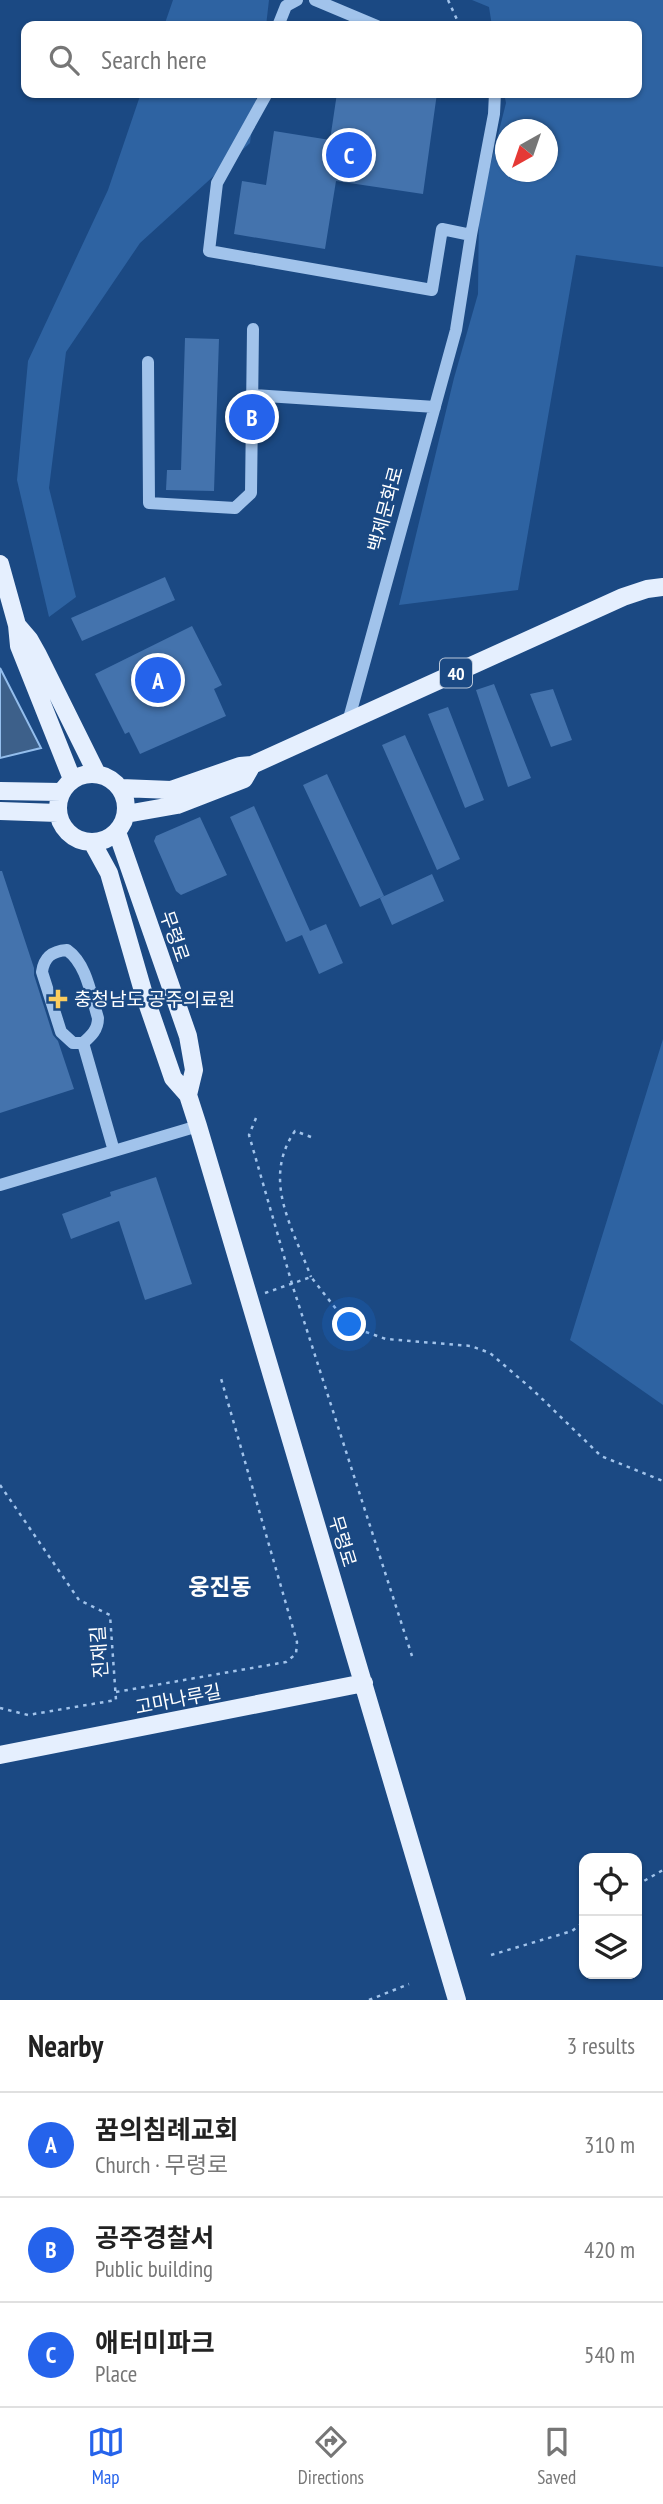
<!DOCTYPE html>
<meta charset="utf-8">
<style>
:root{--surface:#fff;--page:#f6f6f6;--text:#222;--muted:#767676;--line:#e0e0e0;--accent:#2563eb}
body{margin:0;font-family:"PT Sans Narrow","Noto Sans KR",sans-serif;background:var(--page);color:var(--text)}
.controls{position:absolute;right:21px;bottom:21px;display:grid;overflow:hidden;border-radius:14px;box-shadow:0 2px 5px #0004}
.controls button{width:63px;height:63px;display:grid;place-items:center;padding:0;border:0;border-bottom:2px solid var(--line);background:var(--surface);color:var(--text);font:35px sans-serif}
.compass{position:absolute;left:495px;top:119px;width:63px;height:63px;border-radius:50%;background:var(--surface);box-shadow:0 2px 5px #0004;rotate:220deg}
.you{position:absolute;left:350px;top:1325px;width:24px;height:24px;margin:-18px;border:5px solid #fff;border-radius:50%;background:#1a73e8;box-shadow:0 0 0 10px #1a73e833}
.badge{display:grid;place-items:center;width:46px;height:46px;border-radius:50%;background:var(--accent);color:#fff;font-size:23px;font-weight:700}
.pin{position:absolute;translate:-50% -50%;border:4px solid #fff;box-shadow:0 2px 7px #0006}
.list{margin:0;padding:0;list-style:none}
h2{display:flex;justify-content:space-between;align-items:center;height:91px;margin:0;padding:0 28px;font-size:30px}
h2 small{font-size:23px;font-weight:400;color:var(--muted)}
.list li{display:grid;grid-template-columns:46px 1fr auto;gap:21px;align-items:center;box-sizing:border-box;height:105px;padding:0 28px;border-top:2px solid var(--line)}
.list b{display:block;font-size:26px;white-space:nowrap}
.list p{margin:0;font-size:23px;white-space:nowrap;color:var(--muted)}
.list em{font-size:23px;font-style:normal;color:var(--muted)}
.icon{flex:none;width:38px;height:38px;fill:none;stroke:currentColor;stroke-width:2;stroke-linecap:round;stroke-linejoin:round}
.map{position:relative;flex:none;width:663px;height:2000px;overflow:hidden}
.search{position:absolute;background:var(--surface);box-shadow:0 2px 5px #0004;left:21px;right:21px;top:21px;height:77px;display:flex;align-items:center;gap:18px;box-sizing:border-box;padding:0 24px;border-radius:14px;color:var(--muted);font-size:26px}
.sheet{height:406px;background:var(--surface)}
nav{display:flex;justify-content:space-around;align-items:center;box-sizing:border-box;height:98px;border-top:2px solid var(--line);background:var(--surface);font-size:19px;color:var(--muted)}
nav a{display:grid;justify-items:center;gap:4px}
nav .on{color:var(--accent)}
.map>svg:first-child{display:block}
</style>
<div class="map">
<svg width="663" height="2000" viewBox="0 0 663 2000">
<rect width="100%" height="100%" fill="#1b4983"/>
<path fill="#2e63a2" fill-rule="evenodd" d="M173,0H269L266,26H164Z
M472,0H663V267L576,255L518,590L399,605L454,378L478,294L479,210L506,103L504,93H637V26H492L489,7ZM505,130H548V172H505Z
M141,93H257L250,143L140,243L66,352L49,488L76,597L49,617L17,480L28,361L108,190Z
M663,1039V1405L570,1340Z"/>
<path fill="#3d608a" stroke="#94beed" stroke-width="2" d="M0,668L41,748L0,758Z"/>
<path fill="#4473ad" d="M337,93H437L423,194L336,181L325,249L234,234L242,181L266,185L274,131L330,140Z
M185,338L219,339L214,491L166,490L167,470H181Z
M165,577L175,600L82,641L71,618Z
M192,626L222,685L214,689L226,716L140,754L129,732L125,734L95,674Z
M494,684L531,778L508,787L476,690Z
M553,689L572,740L551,747L530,694Z
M448,707L484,800L465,808L428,714Z
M405,735L460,859L437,870L382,745Z
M327,774L384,896L360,907L303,785Z
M254,806L310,931L326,924L343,963L319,974L302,935L286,942L230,817Z
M200,817L227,875L181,895L176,891L154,841L156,836Z
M0,871H2L34,968V975L53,1035L58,1041L74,1089L0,1113Z
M432,874L444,901L392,925L380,898Z
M156,1177L192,1284L145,1300L119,1221L71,1239L62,1214L111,1196L110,1192Z"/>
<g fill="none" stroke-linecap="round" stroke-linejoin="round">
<path stroke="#a1c3eb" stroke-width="2.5" stroke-dasharray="3.5 5" stroke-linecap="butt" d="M448,0L460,26
M256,1118L249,1135L292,1284L412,1656
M311,1137L295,1131C261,1180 293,1228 311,1277
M265,1293L311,1277L340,1314L360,1330L386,1339L471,1346L490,1353L533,1390L601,1456L663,1481
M0,1485L79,1600L110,1615L116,1700L28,1715L0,1708
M116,1692L286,1662L296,1654L297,1642L220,1375
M637,1885L663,1870
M491,1955L572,1931L584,1922
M369,2000L409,1984"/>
<path stroke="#a1c3eb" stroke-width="12" d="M315,0L377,26
M278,26L286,6L297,0
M267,93L217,183L209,251L432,290L442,229L471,235
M148,362L149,503L235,508L251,493L253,329
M252,395L435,407
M348,722L456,330L471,235L494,114L495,93
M67,950C87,964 91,996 98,1018C98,1030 91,1036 83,1043H73L61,1032L42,972C44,957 52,951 67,950Z
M83,1043L114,1151
M0,1185L198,1126"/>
<path stroke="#e5effe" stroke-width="18" d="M0,564L17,625L19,646L72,779
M17,625L29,639L38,655L97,774
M58 808a34 34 0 1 1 68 0a34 34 0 1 1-68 0Z
M121,788L171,790L240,766L252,765L623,597L647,589L663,587
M0,791L61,792
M0,811L58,813
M126,814L177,805L244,779L252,765
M117,832L188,1036L194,1070L188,1095
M92,842L109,873L143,991L173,1078L188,1095L198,1126L457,2000
M0,1755L364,1683"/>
</g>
<path fill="#fccd5e" stroke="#1b4983" stroke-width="2.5" d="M54.5 988.5h7v7h7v7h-7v7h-7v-7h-7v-7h7z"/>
<g text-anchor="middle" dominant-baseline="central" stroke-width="5" stroke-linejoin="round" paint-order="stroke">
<rect fill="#1b4983" stroke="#bbc8da" stroke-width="2" x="440" y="658.5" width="32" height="29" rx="5"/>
<g font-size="18" font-weight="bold" fill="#fff">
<text x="456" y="673">40</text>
</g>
<g font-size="19" fill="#fff" stroke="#1b4983">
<text transform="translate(385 509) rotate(-75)">백제문화로</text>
<text transform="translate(175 936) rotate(71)">무령로</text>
<text transform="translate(343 1541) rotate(73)">무령로</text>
<text transform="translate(99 1652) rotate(-94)">진재길</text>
<text transform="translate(178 1699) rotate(-11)">고마나루길</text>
</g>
<g font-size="19" fill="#fff" stroke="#1b4983" text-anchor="start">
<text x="74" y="999">충청남도 공주의료원</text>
</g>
<g font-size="23" font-weight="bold" fill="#fff" stroke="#1b4983">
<text x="220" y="1586">웅진동</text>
</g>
</g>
</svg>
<div class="controls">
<button><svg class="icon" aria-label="locate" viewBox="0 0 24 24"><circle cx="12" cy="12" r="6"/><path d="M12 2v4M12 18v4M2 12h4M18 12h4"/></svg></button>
<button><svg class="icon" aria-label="layers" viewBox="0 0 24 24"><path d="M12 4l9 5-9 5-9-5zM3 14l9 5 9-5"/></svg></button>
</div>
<svg class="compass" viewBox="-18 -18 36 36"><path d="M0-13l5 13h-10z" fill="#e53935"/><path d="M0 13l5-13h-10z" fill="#767676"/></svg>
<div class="you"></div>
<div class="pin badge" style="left:158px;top:680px">A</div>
<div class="pin badge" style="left:252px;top:417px">B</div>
<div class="pin badge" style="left:349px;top:155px">C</div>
<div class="search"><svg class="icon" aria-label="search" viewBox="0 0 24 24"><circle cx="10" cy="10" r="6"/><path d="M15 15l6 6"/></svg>Search here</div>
</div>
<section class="sheet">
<h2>Nearby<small>3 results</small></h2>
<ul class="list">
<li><span class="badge">A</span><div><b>꿈의침례교회</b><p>Church · 무령로</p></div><em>310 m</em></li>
<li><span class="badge">B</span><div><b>공주경찰서</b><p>Public building</p></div><em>420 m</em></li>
<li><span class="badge">C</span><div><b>애터미파크</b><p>Place</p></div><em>540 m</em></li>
</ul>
</section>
<nav>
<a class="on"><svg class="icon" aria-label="map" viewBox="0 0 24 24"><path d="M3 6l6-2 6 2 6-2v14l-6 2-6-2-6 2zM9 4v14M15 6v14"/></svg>Map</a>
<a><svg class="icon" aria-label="directions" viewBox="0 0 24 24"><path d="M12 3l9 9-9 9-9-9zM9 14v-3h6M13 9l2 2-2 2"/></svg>Directions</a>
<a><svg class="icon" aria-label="saved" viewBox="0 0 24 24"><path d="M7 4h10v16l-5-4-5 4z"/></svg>Saved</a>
</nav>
